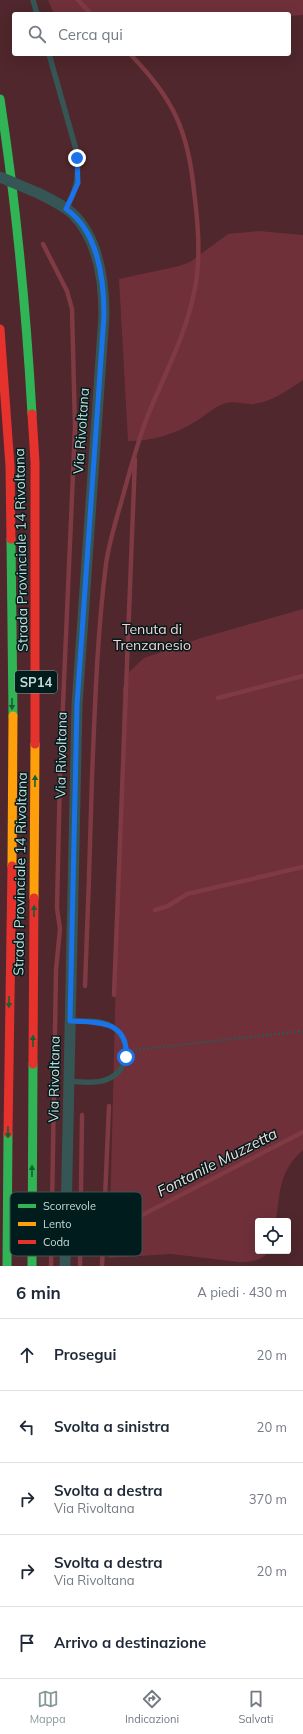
<!DOCTYPE html>
<html lang="it">
<meta charset="utf-8">
<style>
:root{--surface:#fff;--page:#f2f2f3;--text:#1f2937;--muted:#747a83;--line:#e0e1e3;--accent:#849998}
body{margin:0;font-family:Mulish,sans-serif;background:var(--page);color:var(--text)}
.controls{position:absolute;right:12px;bottom:12px;display:grid;overflow:hidden;border-radius:4px;box-shadow:0 4px 16px #0002}
.controls button{width:36px;height:36px;display:grid;place-items:center;padding:0;border:0;border-bottom:1px solid var(--line);background:var(--surface);color:var(--text);font:20px sans-serif}
.stop{position:absolute;width:12px;height:12px;margin:-9px;border:3px solid #1a73e8;border-radius:50%;background:#fff}
.stop.end{background:#1a73e8;border-color:#fff;box-shadow:0 1px 4px #0008}
.list{margin:0;padding:0;list-style:none}
h2{display:flex;justify-content:space-between;align-items:center;height:52px;margin:0;padding:0 16px;font-size:17px}
h2 small{font-size:13px;font-weight:400;color:var(--muted)}
.list li{display:grid;grid-template-columns:26px 1fr auto;gap:12px;align-items:center;box-sizing:border-box;height:72px;padding:0 16px;border-top:1px solid var(--line)}
.list b{display:block;font-size:15px;white-space:nowrap}
.list p{margin:0;font-size:13px;white-space:nowrap;color:var(--muted)}
.list em{font-size:13px;font-style:normal;color:var(--muted)}
.icon{flex:none;width:22px;height:22px;fill:none;stroke:currentColor;stroke-width:2;stroke-linecap:round;stroke-linejoin:round}
.map{position:relative;flex:none;width:303px;height:1266px;overflow:hidden}
.search{position:absolute;background:var(--surface);box-shadow:0 4px 16px #0002;left:12px;right:12px;top:12px;height:44px;display:flex;align-items:center;gap:10px;box-sizing:border-box;padding:0 14px;border-radius:4px;color:var(--muted);font-size:15px}
.sheet{height:412px;background:var(--surface)}
nav{display:flex;justify-content:space-around;align-items:center;box-sizing:border-box;height:56px;border-top:1px solid var(--line);background:var(--surface);font-size:11px;color:var(--muted)}
nav a{display:grid;justify-items:center;gap:2px}
nav .on{color:var(--accent)}
.map>svg:first-child{display:block}
</style>
<div class="map">
<svg width="303" height="1266" viewBox="0 0 303 1266">
<rect width="100%" height="100%" fill="#091e1e"/>
<path fill="#4f272c" fill-rule="evenodd" d="M0,0H303V1266H0ZM14,14H289V54H14ZM258,1221H288V1251H258Z"/>
<path fill="#6f303a" d="M48,0H303V15L289,16V14H54Z
M259,231L303,235V380C288,390 269,404 251,404C243,404 234,401 226,403C216,406 207,414 198,420C176,434 154,441 128,441L119,279L179,266L190,262L228,234Z
M303,609V1150C279,1171 280,1192 276,1221H258V1251H269C262,1261 251,1262 239,1262L171,1254L109,1258L123,687L129,672L144,658L201,638Z"/>
<g fill="none" stroke-linecap="round" stroke-linejoin="round">
<path stroke="#7f3a43" stroke-width="4.5" d="M78,0L91,14
M43,244L67,291L72,309L75,427L60,774L57,908L60,929L56,970L51,1266
M218,698L303,676
M155,910L168,906L187,894L303,867
M85,986C88,916 90,847 92,777C95,706 97,635 106,564C109,543 115,523 121,503C129,474 137,443 148,415C165,373 187,333 195,288C201,256 198,223 194,191C188,130 173,98 130,54
M114,995L135,459
M104,1241L109,1232L303,1132
M80,1266L82,1115
M102,1266L109,1106"/>
<path stroke="#395050" stroke-width="2.5" stroke-dasharray="2 2" stroke-linecap="butt" d="M135,1050L303,1031"/>
<path stroke="#365555" stroke-width="5.5" d="M33,0L37,14
M49,54L77,153C79,175 77,190 66,209
M68,1081C81,1082 96,1084 108,1079C131,1070 132,1036 109,1025C98,1020 82,1021 70,1021"/>
<path stroke="#365555" stroke-width="11" d="M38,193C50,199 63,205 73,214C99,240 104,280 104,315L77,705L65,1266"/>
<path stroke="#30b455" stroke-width="9" d="M0,99C16,203 26,308 32,414
M11,539L13,716
M7,1266L8,1133
M32,1266L33,1064"/>
<path stroke="#ff9f0a" stroke-width="9" d="M12,866L13,716
M34,898L35,744"/>
<path stroke="#e5322d" stroke-width="9" d="M0,329L10,466L11,539
M32,414L35,462V744
M33,1064L34,898
M8,1133L12,866"/>
<path stroke="#365555" stroke-width="11" d="M0,177L38,193"/>
</g>
<defs><path id="oneway-solid" d="M-6-.8H1V-3.2L6.5 0L1 3.2V.8H-6Z"/></defs>
<g fill="#166036">
<use href="#oneway-solid" transform="translate(12 704) rotate(90)"/>
<use href="#oneway-solid" transform="translate(35 781) rotate(-89)"/>
<use href="#oneway-solid" transform="translate(34 911) rotate(-89)"/>
<use href="#oneway-solid" transform="translate(9 1002) rotate(91)"/>
<use href="#oneway-solid" transform="translate(33 1041) rotate(-90)"/>
<use href="#oneway-solid" transform="translate(8 1132) rotate(90)"/>
<use href="#oneway-solid" transform="translate(32 1171) rotate(-90)"/>
</g>
<g fill="none" stroke-linecap="round" stroke-linejoin="round">
<path stroke="#1a73e8" stroke-width="5" d="M77,158L78,183L66,209C98,231 104,280 104,315L77,705L70,1021C96,1022 129,1020 126,1057"/>
</g>
<g text-anchor="middle" dominant-baseline="central" stroke-width="3" stroke-linejoin="round" paint-order="stroke">
<rect fill="#011c1c" stroke="#8ca2a1" stroke-width="1" x="15" y="671" width="42" height="22" rx="3"/>
<g font-size="13" font-weight="bold" fill="#c7dbda">
<text x="36" y="682">SP14</text>
</g>
<g font-size="14" fill="#c7dbda" stroke="#011c1c">
<text transform="translate(81 431) rotate(-86)">Via Rivoltana</text>
<text transform="translate(21 550) rotate(-91)">Strada Provinciale 14 Rivoltana</text>
<text transform="translate(61 755) rotate(-89)">Via Rivoltana</text>
<text transform="translate(20 874) rotate(-89)">Strada Provinciale 14 Rivoltana</text>
<text transform="translate(54 1079) rotate(-89)">Via Rivoltana</text>
</g>
<g font-size="14" fill="#ffcfd2" stroke="#011c1c">
<text x="152" y="629">Tenuta di<tspan x="152" dy="16">Trenzanesio</tspan></text>
</g>
<g font-size="15" font-style="italic" fill="#f3dadb" stroke="#011c1c">
<text transform="translate(217 1162) rotate(-27)">Fontanile Muzzetta</text>
</g>
</g>
<rect x="10" y="1192" width="132" height="64" rx="6" fill="#011c1c" stroke="#3c5555" stroke-width="1"/>
<rect x="18" y="1204" width="18" height="4" fill="#30b455"/>
<rect x="18" y="1222" width="18" height="4" fill="#ff9f0a"/>
<rect x="18" y="1240" width="18" height="4" fill="#e5322d"/>
<g font-size="11" fill="#c7dbda">
<text x="43" y="1210">Scorrevole</text>
<text x="43" y="1228">Lento</text>
<text x="43" y="1246">Coda</text>
</g>
</svg>
<div class="controls">
<button><svg class="icon" aria-label="locate" viewBox="0 0 24 24"><circle cx="12" cy="12" r="6"/><path d="M12 2v4M12 18v4M2 12h4M18 12h4"/></svg></button>
</div>
<div class="stop" style="left:126px;top:1057px"></div>
<div class="stop end" style="left:77px;top:158px"></div>
<div class="search"><svg class="icon" aria-label="search" viewBox="0 0 24 24"><circle cx="10" cy="10" r="6"/><path d="M15 15l6 6"/></svg>Cerca qui</div>
</div>
<section class="sheet">
<h2>6 min<small>A piedi · 430 m</small></h2>
<ul class="list">
<li><svg class="icon" aria-label="ahead" viewBox="0 0 24 24"><path d="M12 20V5M6 11l6-6 6 6"/></svg><div><b>Prosegui</b></div><em>20 m</em></li>
<li><svg class="icon" aria-label="left" viewBox="0 0 24 24"><path d="M17 20v-9H6M10 6l-5 5 5 5"/></svg><div><b>Svolta a sinistra</b></div><em>20 m</em></li>
<li><svg class="icon" aria-label="right" viewBox="0 0 24 24"><path d="M7 20v-9h11M14 6l5 5-5 5"/></svg><div><b>Svolta a destra</b><p>Via Rivoltana</p></div><em>370 m</em></li>
<li><svg class="icon" aria-label="right" viewBox="0 0 24 24"><path d="M7 20v-9h11M14 6l5 5-5 5"/></svg><div><b>Svolta a destra</b><p>Via Rivoltana</p></div><em>20 m</em></li>
<li><svg class="icon" aria-label="arrive" viewBox="0 0 24 24"><path d="M6 21V4h12l-3 4 3 4H6"/></svg><div><b>Arrivo a destinazione</b></div></li>
</ul>
</section>
<nav>
<a class="on"><svg class="icon" aria-label="map" viewBox="0 0 24 24"><path d="M3 6l6-2 6 2 6-2v14l-6 2-6-2-6 2zM9 4v14M15 6v14"/></svg>Mappa</a>
<a><svg class="icon" aria-label="directions" viewBox="0 0 24 24"><path d="M12 3l9 9-9 9-9-9zM9 14v-3h6M13 9l2 2-2 2"/></svg>Indicazioni</a>
<a><svg class="icon" aria-label="saved" viewBox="0 0 24 24"><path d="M7 4h10v16l-5-4-5 4z"/></svg>Salvati</a>
</nav>
